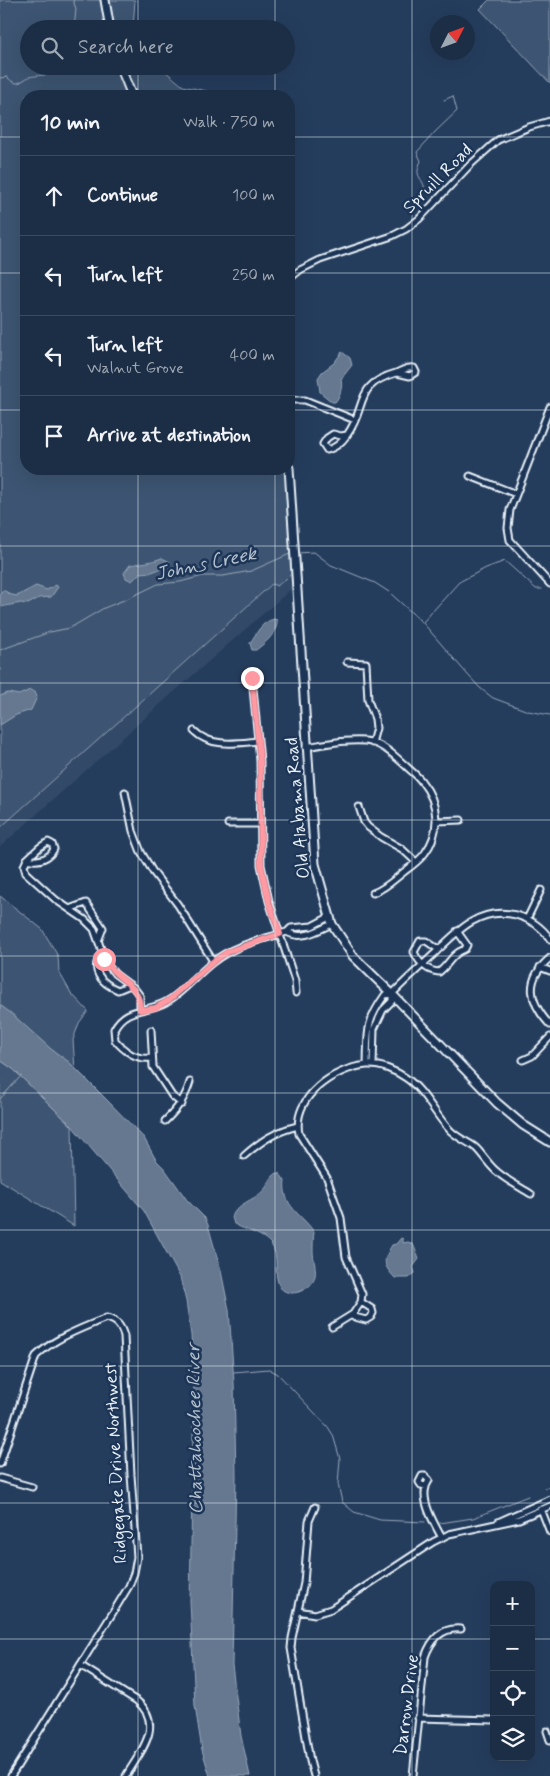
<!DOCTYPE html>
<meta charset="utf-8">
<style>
:root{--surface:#1c2e46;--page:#293a51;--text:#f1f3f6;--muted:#a0a8b3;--line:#3a4a5f}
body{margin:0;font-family:Mynerve,sans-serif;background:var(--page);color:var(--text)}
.controls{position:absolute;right:15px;bottom:15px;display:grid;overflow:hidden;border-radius:10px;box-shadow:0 5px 20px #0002}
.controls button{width:45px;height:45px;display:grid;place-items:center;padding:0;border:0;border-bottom:1px solid var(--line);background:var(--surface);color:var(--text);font:25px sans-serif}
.compass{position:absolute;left:430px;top:15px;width:45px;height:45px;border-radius:50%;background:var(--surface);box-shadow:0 5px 20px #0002;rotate:48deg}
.stop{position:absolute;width:15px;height:15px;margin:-11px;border:4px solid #ff9aa2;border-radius:50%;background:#fff}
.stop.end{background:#ff9aa2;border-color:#fff;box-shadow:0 1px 5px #0008}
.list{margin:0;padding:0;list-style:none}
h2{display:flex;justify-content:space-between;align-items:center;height:65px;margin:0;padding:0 20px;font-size:21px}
h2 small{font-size:16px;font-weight:400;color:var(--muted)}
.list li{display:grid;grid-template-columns:32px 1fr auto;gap:15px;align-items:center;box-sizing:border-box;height:80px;padding:0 20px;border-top:1px solid var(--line)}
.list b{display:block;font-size:19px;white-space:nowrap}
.list p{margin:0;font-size:16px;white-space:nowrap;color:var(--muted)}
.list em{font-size:16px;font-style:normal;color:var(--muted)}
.icon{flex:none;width:28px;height:28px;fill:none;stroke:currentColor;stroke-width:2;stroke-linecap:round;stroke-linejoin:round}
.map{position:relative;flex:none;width:550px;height:1776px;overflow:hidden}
.search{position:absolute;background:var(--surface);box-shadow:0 5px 20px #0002;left:20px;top:20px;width:275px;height:55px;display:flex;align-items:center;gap:12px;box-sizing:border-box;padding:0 18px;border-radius:28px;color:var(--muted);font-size:19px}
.panel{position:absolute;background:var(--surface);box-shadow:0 5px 20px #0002;left:20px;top:90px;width:275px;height:385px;border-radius:20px}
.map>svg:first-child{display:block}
</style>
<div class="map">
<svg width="550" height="1776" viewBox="0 0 550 1776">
<rect width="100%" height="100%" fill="#253d5d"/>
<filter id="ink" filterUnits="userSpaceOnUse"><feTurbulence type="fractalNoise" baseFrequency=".02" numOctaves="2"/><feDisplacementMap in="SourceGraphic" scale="10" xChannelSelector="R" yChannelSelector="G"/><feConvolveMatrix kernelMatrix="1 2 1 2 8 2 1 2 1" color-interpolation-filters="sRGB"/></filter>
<g filter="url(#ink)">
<path fill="#334a68" d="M296,567L297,584L183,684L0,847V828L272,584L277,586Z"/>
<path fill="#3e5472" stroke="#93a2b5" d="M0,0H105L108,29H29V66H159L183,86L230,96H26V469H289V415L292,452L291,523L298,569L277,586L272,584L0,828Z
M107,0H135L133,29H111Z
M489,0H550V83L480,9Z
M0,896L42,929L58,956L59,972L71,993L88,1011L79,1023L73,1040L76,1084L0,1012Z
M0,1060L13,1069L72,1126L74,1226L0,1180Z"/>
<path fill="#657890" stroke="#99a8ba" d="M342,352L350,358L352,365L341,379C343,386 340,397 335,402H332L320,392L318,378L322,372L334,363Z
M162,558L170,562L168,566L152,572L140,573L132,581L126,578L124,573L130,565C141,563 152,562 162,558Z
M56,585L58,587L51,597L39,598L28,604L21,603L0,607V593L3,590L12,595L17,596L36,586L47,590Z
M274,619L277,620C278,633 265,643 256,650H252L250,643C257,633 261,622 274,619Z
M30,690L35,692L37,697L31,710L16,715L0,725V696L8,693L19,695Z
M0,1005L12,1014L51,1049L69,1062L106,1099L144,1138L156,1160L164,1168L187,1200L205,1218L208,1225L221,1271L229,1310L234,1383L236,1476L232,1665L241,1736L250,1776H210L202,1750L195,1706L190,1601L194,1382L191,1335L186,1301L180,1277L144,1211L72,1126L13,1069L0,1060Z
M277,1173L280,1174L285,1181C282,1207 302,1214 314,1232C313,1238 313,1246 313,1252C314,1266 321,1280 305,1289C300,1292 296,1293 291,1293C285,1292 281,1290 279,1285C273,1271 280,1257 271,1244C262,1233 246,1231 234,1224L232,1217C237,1203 253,1201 263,1191C269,1185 269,1178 277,1173Z
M401,1238L403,1239V1243L408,1242L413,1244L419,1259L413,1267L415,1273L409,1278H395C382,1264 383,1261 392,1245L396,1244Z"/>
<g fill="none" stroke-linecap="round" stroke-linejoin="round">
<path stroke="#99a8ba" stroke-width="1" d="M73,0L76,9L74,29
M0,78L7,77C10,80 13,83 18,83C22,82 26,78 29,77C43,74 50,78 60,66
M425,190C423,176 413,178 421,161L417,152L436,131L457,111L453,96L444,100
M298,553L314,552L331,565L375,583L389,592L423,623L467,674L480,688L493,698L528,711L550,715
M423,622L459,582L486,568L505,561L536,589H542
M0,650L50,632L70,628L104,608L129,598L158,584L180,582L203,576H223L251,571L292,553
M0,1099L21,1076
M234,1372L269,1369L278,1374L328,1427L333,1435L340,1459L338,1484L342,1502L354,1512L380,1520L425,1522
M544,1488L550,1487
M440,1523L473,1518L528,1496"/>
<defs>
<path id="minor" d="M289,279L300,270L320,260L392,236L406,229L419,219L470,165L498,140L529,127L550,121
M289,400H305L355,420
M550,407L510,510L508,528L510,540L550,584
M347,435C342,442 336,448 327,450L323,444L327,438L333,434L341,436L347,435C368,406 353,385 396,373C403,371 406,366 414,368L416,372L410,376L397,373
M470,476L516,494
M347,662L366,663L368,700L375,719L376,728L372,743
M252,678L260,761L261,865L269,901L295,981L296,993
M194,731C211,748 237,743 258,741
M306,747C325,744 354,738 371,742C385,746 396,757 406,766C411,771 418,776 422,782C439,803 441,832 425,853C420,860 412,866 405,871C395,879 385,889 373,893
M125,792L133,831L141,852L153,872L178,905L213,961
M359,807L364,822L368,827L381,837L402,849L416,862
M437,821L461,820
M228,824H260
M48,842L52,844L54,849C49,859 38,862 27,859L40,847Z
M27,859L24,866L26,873L56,900L84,919L94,929L106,963L115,974L134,988L140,996V1010
M69,909L86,903L103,928L98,941
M527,919L541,890
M287,932C302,941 318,930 332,924
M438,949L426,941H420L414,952C419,963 426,971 439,972C450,964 450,955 465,949L467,945L457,931
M102,953C89,970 101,983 118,990L130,985
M550,958C524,980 529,1002 550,1025
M540,967L550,971
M392,994C406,980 420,967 434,954C457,931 480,906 516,915C530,919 542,927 550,939
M151,1030L153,1067L172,1096L182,1104
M151,1058C137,1060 124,1051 115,1040L114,1029C126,1006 146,1013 166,1002C184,992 196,975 213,962C234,945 261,940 287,932L291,928L312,926L329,917
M523,1060L532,1056L550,1037
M367,1065C368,1032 365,1023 385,995L392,994
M373,1065L374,1029L383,1010L392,1001V994
M165,1121C177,1109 185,1099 190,1082
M244,1156C261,1141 276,1131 298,1126
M351,1316L366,1320L371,1317L373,1313L372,1309L361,1302
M332,1327L353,1314L361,1302L362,1294L346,1257L341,1218L327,1178L299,1134C292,1097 334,1068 367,1065C380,1064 396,1071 406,1078C424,1090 434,1113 448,1128C455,1137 467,1141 476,1148C483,1155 488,1164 496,1171C506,1180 520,1187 531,1194
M0,1464L36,1356C56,1337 81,1329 106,1318C117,1320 121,1326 124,1336L131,1475L137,1557L134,1573L129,1586L112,1614L11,1776
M0,1478L32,1487
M426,1486L421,1485L419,1482L422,1476H425L429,1480C428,1483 426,1485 426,1487C421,1502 435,1525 442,1538
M541,1509L550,1532
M498,1522L550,1499
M298,1611L315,1614L331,1609L433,1542L449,1534L519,1519L550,1506
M80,1665L137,1701C165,1725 140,1752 126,1776
M418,1718L494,1720
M547,1731L550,1740
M314,1776L310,1761L291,1648L292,1638L304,1583L309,1521L315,1507
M413,1776L425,1657C431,1640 442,1627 461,1629"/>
<path id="secondary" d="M105,0L110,29
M120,66L132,96
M289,468L315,864L332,924L353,956L392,994L497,1103L523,1125L550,1142"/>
</defs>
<use href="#minor" stroke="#e8f1f8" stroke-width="9"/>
<use href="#secondary" stroke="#e8f1f8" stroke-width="11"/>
<use href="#minor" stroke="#1d3557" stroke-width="5"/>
<use href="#secondary" stroke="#1d3557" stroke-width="7"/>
</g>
</g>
<g fill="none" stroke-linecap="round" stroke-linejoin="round" filter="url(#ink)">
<path stroke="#ff9aa2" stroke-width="6" d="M104,959C117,983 140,981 140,1010L155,1008L169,1000L214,961L229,951L280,934L269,902L261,865L260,761L252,678"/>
</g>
<path fill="none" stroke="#e8f1f8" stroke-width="1" stroke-opacity="0.55" d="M138,0V29M275,0V29M412,0V1776M138,66V96M275,66V96M0,137H26M289,137H550M0,273H26M289,273H550M0,410H26M289,410H550M138,469V1776M275,469V1776M0,546H550M0,683H550M0,820H550M0,956H550M0,1093H550M0,1230H550M0,1366H550M0,1503H550M0,1639H494M531,1639H550"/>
<g text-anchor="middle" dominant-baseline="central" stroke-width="5" stroke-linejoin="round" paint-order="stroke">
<g font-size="18" fill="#e8f1f8" stroke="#1d3557">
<text transform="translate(438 179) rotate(-45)">Spruill Road</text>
<text transform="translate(298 808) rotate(-95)">Old Alabama Road</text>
<text transform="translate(116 1463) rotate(-93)">Ridgegate Drive Northwest</text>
<text transform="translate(407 1705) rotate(-83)">Darrow Drive</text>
</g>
<g font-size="19" font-style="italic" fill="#b4c1ce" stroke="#1d3557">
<text transform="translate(206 564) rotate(-12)">Johns Creek</text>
<text transform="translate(195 1429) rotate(-91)">Chattahoochee River</text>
</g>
</g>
</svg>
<div class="controls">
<button>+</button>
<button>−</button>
<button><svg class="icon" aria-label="locate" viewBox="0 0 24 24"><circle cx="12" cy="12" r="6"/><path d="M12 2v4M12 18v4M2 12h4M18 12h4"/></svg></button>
<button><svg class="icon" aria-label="layers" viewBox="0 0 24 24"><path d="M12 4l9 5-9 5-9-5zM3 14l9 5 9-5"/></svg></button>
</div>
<svg class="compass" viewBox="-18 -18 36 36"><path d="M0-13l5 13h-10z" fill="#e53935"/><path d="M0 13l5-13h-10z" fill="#a0a8b3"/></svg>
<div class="stop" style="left:104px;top:959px"></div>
<div class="stop end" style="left:252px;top:678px"></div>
<div class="search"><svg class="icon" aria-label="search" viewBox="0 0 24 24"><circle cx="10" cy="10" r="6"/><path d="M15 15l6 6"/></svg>Search here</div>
<section class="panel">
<h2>10 min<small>Walk · 750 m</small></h2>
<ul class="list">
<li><svg class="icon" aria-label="ahead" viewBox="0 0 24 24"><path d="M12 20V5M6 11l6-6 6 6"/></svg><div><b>Continue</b></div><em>100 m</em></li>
<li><svg class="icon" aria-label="left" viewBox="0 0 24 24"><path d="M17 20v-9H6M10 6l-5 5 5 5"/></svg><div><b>Turn left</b></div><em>250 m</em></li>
<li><svg class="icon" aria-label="left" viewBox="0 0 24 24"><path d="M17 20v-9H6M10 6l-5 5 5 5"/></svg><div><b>Turn left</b><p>Walnut Grove</p></div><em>400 m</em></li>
<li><svg class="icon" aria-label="arrive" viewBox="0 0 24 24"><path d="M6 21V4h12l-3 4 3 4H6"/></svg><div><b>Arrive at destination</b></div></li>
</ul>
</section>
</div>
